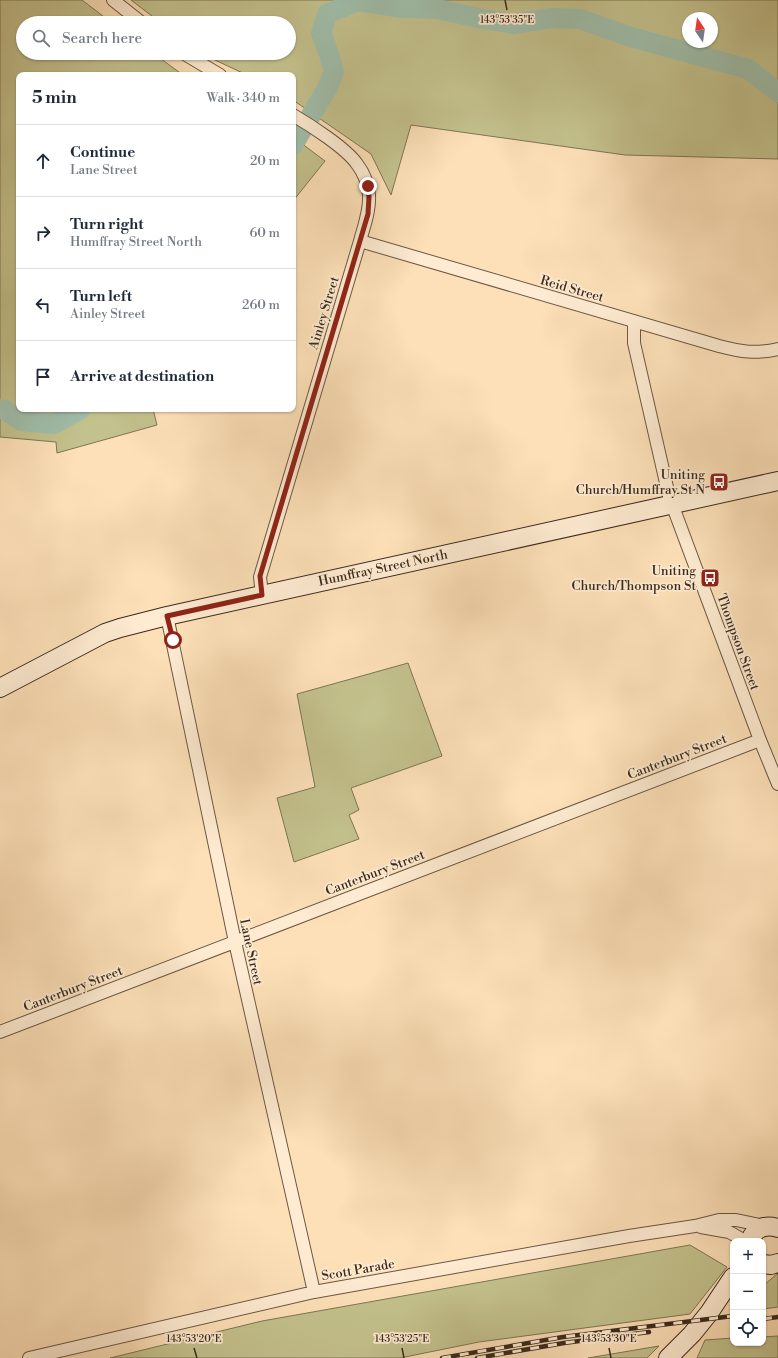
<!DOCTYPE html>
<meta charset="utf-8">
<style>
:root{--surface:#fff;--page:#f2f2f3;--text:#1f2937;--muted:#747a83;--line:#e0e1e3}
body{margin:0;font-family:"Libre Bodoni",serif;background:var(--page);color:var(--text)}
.controls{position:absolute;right:12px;bottom:12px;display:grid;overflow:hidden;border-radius:8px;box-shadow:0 1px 3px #0004}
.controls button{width:36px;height:36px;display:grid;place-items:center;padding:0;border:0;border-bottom:1px solid var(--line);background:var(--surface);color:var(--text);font:20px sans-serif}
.compass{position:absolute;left:682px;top:12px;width:36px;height:36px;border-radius:50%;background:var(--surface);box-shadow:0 1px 3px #0004;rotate:347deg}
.stop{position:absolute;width:12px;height:12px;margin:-9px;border:3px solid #8f2418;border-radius:50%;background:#fff}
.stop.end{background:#8f2418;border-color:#fff;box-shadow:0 1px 4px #0008}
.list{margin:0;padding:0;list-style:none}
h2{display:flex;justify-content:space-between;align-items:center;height:52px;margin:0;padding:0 16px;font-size:17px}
h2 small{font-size:13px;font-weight:400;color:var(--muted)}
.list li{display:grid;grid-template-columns:26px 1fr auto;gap:12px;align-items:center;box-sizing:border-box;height:72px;padding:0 16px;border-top:1px solid var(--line)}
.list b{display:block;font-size:15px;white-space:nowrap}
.list p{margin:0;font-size:13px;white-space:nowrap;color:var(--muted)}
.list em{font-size:13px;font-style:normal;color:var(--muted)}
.icon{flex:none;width:22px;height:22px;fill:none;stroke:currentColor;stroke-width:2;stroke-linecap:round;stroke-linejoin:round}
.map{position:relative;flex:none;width:778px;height:1358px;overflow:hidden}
.search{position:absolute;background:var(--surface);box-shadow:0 1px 3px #0004;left:16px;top:16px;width:280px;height:44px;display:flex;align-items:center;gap:10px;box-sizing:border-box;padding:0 14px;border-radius:22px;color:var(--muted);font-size:15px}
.panel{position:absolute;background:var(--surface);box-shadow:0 1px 3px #0004;left:16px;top:72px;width:280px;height:340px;border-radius:8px}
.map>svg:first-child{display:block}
</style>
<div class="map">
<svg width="778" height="1358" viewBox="0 0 778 1358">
<rect width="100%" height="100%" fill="#fde0b8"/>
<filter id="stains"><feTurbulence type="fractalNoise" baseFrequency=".005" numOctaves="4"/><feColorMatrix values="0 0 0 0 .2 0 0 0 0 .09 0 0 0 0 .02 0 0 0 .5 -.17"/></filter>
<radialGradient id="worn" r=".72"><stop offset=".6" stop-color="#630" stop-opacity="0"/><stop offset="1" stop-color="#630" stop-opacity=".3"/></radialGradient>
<path fill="#c3c18d" stroke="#7e7655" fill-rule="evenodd" d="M0,0H82L112,23H23V53H153L183,75H19V409H153L157,425L57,453L56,442L0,437Z
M131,0H778V159L625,155L411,125L391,195L371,154L293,100V75H247L200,53H289V23H161ZM688,18H712V42H688Z
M293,137L325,161L293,201Z
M408,663L442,756L351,788L359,810L349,815L359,839L294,862L277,798L315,787L297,694Z
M690,1245L727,1267L690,1314L479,1342L400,1358H110L262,1321Z
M778,1273V1307L763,1309V1286Z
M778,1336V1358H697L705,1340L733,1338V1343H763V1337Z
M659,1346L647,1358H588Z"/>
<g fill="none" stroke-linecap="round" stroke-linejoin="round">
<path stroke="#a0beaa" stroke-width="20" d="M293,145L328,87L334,72L329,54L321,33L327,14L357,1L403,8L437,9L483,19L514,24L552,18L580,19L631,37L748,69L778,92
M0,409L5,410L21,421L54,424L81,409"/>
<defs>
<path id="street" d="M113,0L142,23
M183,53L220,75
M360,241L719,346C742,352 755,354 778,349
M634,322V343L669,496L760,740L778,784
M262,595L260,577L360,241C364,226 370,211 369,195C368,184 364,173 357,164C346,148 310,125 293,115
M167,616L235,942L314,1292
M0,1032L760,740
M701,1227L729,1232L745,1241
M29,1358L314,1292L629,1236L695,1226L719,1220H736L764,1226"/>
<path id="secondary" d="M0,688L105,633L120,628L167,616L778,481
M750,1241C754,1228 765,1224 778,1228
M763,1264L771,1265L778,1263
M668,1358L692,1334L709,1313L733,1277"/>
</defs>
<use href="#street" stroke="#6b5844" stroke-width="14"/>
<use href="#secondary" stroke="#3a2a1d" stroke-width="20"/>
<use href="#street" stroke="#feebd1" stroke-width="12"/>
<use href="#secondary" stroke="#feebd1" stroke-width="18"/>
<defs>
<path id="rail" d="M763,1319L778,1317
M442,1358L563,1337L733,1316
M477,1358L564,1343L649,1332"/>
</defs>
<use href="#rail" stroke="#3a2a1d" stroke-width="4.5"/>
<use href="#rail" stroke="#feebd1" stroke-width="3" stroke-dasharray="9" stroke-linecap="butt"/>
</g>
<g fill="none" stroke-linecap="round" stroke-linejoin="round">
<path stroke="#8f2418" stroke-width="5" d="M173,640L167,616L262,595L260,576L368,214L369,197L368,186"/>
</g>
<path fill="none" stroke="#3a2a1d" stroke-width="1.5" d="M505,0L507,10M194,1348L197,1358M402,1348L404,1358M609,1348L611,1358"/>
<defs>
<symbol id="bus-square" viewBox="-11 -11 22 22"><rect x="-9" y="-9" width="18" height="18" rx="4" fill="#8f2418" stroke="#feebd1"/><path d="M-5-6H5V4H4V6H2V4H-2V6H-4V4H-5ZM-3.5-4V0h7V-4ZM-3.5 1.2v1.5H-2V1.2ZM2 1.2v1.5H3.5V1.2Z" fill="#fff"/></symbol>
</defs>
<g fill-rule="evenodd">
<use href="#bus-square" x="708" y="471" width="22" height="22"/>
<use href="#bus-square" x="699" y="567" width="22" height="22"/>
</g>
<g text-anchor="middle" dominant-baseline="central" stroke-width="3.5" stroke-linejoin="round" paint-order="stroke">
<g font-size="13" fill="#3a2a1d" stroke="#feebd1">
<text transform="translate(572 289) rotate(16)">Reid Street</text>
<text transform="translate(324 313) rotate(-73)">Ainley Street</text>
<text transform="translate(383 568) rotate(-12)">Humffray Street North</text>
<text transform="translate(738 642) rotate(70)">Thompson Street</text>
<text transform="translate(677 757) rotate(-21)">Canterbury Street</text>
<text transform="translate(375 873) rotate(-21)">Canterbury Street</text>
<text transform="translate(251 952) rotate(78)">Lane Street</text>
<text transform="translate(73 989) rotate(-21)">Canterbury Street</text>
<text transform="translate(358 1270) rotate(-10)">Scott Parade</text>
</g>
<g font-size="13" fill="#3a2a1d" stroke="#feebd1" text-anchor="end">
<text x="705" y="475">Uniting<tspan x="705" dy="15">Church/Humffray St N</tspan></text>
<text x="696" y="571">Uniting<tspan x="696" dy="15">Church/Thompson St</tspan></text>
</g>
</g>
<g font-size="10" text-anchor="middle" fill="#3a2a1d" stroke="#feebd1" stroke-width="3.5" stroke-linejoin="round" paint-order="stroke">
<text x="507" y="23">143°53'35"E</text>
<text x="194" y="1342">143°53'20"E</text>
<text x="402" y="1342">143°53'25"E</text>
<text x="609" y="1342">143°53'30"E</text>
</g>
<rect width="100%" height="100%" filter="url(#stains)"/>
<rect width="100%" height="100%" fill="url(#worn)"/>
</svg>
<div class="controls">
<button>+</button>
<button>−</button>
<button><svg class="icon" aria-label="locate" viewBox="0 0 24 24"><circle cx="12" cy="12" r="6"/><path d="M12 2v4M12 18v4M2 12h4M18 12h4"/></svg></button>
</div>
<svg class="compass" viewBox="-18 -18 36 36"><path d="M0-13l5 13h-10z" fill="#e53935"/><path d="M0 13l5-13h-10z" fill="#747a83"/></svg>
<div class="stop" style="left:173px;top:640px"></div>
<div class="stop end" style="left:368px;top:186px"></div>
<div class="search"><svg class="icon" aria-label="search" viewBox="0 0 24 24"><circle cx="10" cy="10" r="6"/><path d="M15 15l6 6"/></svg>Search here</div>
<section class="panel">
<h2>5 min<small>Walk · 340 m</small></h2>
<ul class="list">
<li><svg class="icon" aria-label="ahead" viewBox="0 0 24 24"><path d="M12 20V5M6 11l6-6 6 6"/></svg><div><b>Continue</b><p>Lane Street</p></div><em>20 m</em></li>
<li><svg class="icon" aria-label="right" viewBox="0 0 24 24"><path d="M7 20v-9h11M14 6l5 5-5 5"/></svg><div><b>Turn right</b><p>Humffray Street North</p></div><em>60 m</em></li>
<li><svg class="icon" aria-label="left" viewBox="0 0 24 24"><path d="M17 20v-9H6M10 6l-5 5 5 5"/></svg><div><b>Turn left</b><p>Ainley Street</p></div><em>260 m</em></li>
<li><svg class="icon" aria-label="arrive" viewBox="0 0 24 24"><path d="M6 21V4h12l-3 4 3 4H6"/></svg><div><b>Arrive at destination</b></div></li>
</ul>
</section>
</div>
